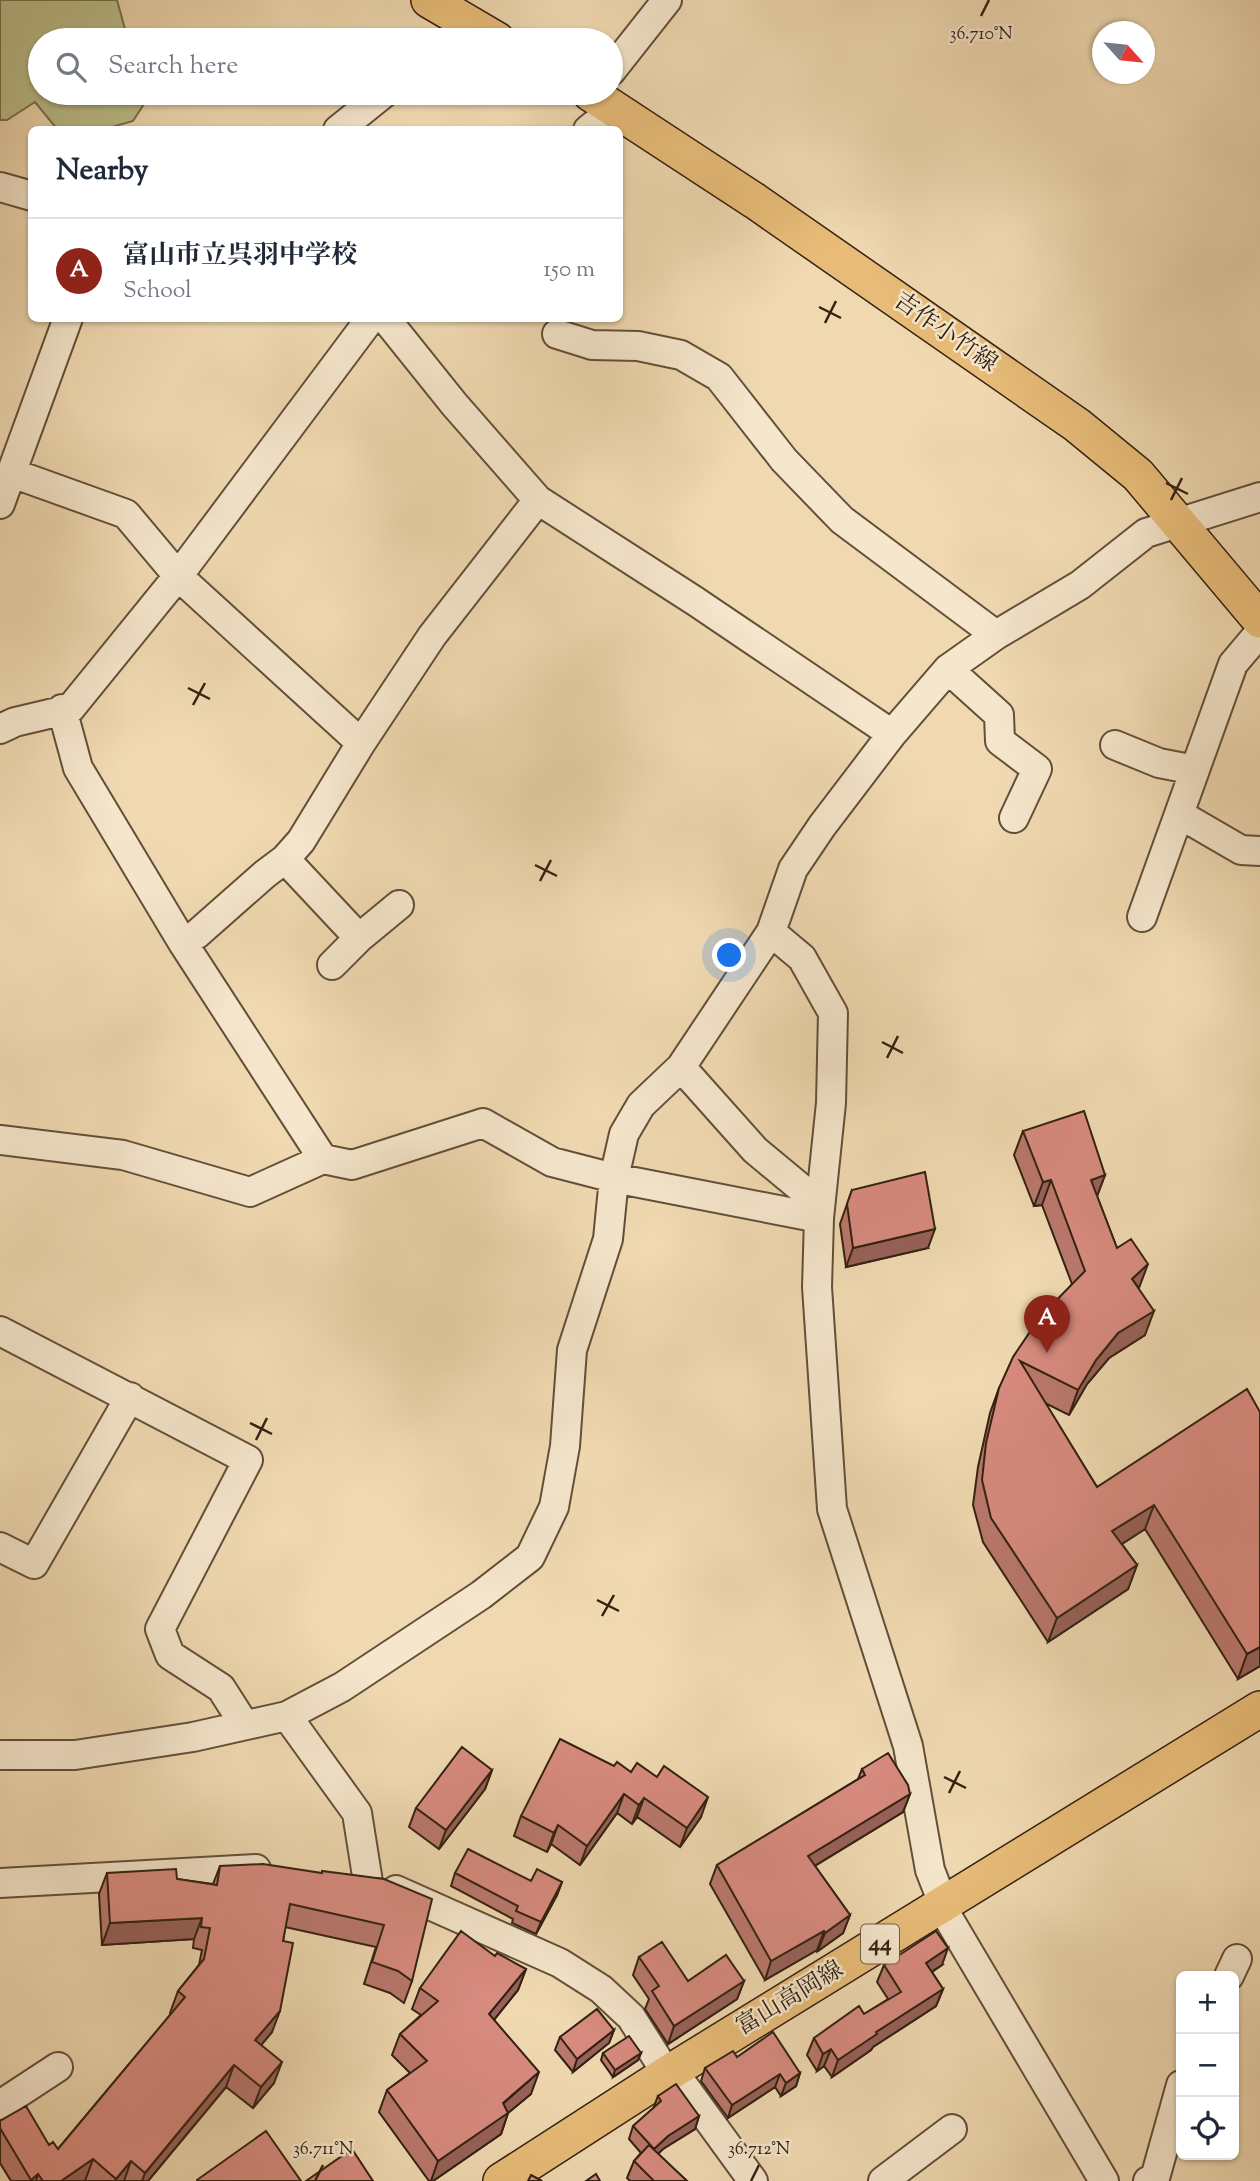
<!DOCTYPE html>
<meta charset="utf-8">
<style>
:root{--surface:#fff;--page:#f6f6f7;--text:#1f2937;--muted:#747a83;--line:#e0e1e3;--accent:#8f2418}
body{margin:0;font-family:"Sorts Mill Goudy","Noto Serif JP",serif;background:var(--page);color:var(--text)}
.controls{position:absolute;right:21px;bottom:21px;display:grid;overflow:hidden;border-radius:10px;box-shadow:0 2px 5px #0004}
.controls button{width:63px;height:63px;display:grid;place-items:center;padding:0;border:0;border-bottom:2px solid var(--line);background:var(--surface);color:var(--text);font:35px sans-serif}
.compass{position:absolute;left:1092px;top:21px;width:63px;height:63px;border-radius:50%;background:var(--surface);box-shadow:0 2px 5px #0004;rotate:117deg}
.you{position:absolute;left:730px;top:956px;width:24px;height:24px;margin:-18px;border:5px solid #fff;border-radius:50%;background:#1a73e8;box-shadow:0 0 0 10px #1a73e833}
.badge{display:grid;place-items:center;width:46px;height:46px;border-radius:50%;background:var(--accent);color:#fff;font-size:23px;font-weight:700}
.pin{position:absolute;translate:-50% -58px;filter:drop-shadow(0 2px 4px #0008)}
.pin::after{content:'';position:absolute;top:37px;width:24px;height:21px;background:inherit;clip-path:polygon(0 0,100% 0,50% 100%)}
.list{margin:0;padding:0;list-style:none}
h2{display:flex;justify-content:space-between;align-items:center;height:91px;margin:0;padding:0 28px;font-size:30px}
h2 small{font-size:23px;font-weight:400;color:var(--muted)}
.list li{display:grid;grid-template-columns:46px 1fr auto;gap:21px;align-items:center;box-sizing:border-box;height:105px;padding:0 28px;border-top:2px solid var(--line)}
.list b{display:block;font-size:26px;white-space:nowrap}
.list p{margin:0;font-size:23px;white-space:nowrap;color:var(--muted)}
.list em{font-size:23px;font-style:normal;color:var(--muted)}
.icon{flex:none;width:38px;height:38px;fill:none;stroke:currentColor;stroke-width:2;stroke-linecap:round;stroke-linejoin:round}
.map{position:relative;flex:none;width:1260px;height:2181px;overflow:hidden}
.search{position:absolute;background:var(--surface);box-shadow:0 2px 5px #0004;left:28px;top:28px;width:595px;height:77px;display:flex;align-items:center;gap:18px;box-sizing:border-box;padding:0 24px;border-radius:38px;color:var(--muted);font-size:26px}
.panel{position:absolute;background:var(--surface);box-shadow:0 2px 5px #0004;left:28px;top:126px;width:595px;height:196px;border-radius:10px}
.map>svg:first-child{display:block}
</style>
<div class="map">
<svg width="1260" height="2181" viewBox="0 0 1260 2181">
<rect width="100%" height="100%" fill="#f0d9b1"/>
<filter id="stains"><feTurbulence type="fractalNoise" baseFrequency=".00286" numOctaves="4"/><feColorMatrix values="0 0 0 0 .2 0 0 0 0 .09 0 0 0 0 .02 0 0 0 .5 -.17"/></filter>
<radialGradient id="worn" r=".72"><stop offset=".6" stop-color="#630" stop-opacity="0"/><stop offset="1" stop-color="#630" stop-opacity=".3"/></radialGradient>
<path fill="#bbbf8a" stroke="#76704e" stroke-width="2" d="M0,0H117L128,40H40V93H141L144,104L133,121L105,129H57L35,102L7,120H0Z"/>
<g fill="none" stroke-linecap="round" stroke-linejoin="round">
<defs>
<path id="minor" d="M449,40L469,24
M611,71L667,0
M338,130L384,93
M588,130L614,109
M0,187L32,196
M385,318L454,404L538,500L695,601L892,734
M557,334L592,345L638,346L681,355L719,377L784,460L842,520L996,635
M12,473L126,514L178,576L361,743
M0,504L68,318
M948,669L999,715L1000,741L1037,769L1014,818
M62,709L78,768L183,943L323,1159
M0,729L15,722L70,709L178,576L371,318
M1115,745L1159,763L1195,770
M1179,814L1241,850L1260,851
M285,859L359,938
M1142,917L1233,664L1260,632
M771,932L802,958L833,1013L831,1103L819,1218L817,1287L832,1509L908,1746L930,1870L950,1921L1104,2181
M183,943L197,934L265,874L285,859L301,841L361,743L432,636L538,500
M332,965L359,938L399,905
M681,1067L755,1150L820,1204
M0,1140L123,1155L250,1192L323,1159L352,1165L483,1123L552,1162L614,1178L819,1218
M0,1331L248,1460L160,1629L170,1655L221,1688L244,1724
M0,1547L34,1564L130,1397
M287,1716L357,1813L368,1882
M0,1755H75L193,1737L287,1716L342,1687L481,1595L530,1557L554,1507L565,1446L572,1350L608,1239L614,1178L624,1134L641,1105L681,1067L771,932L793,869L822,826L892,734L948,669L996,635L1080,585L1146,533L1260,497
M0,1883L256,1869
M396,1890L560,1963L601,1989L631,2017L667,2074
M1229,1976L1237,1959
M673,2071L753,2181
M0,2105L58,2067
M883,2181L952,2129
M1148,2181L1155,2178L1181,2085"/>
<path id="major" d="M429,0L497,40
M590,93L755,201L1077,425L1138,475L1260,620
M501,2181L667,2074L1260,1709"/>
</defs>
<use href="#minor" stroke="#624f39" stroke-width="32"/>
<use href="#major" stroke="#322111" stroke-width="38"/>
<use href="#minor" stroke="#f5e6cc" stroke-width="28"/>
<use href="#major" stroke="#e8bc78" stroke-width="35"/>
</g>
<path fill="#ba786d" stroke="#322111" stroke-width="2" d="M1023,1131L1105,1175L1097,1196L1117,1248L1139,1289L1145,1335L1109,1358L1087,1384L1069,1415L1045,1403L1097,1487L1260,1412V1666L1238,1679L1145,1529L1122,1544L1137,1565L1128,1589L1048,1642L983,1542L973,1505L978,1467L990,1413L999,1388L1072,1284L1042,1205L1034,1206L1014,1155Z
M852,1190L928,1248L846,1267L840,1224Z
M862,1769L910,1794L903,1812L815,1866L850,1915L843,1933L818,1951L817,1950L765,1980L710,1884L717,1865L858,1779Z
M492,1770L485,1789L439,1849L409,1827L416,1808Z
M631,1772L701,1817L680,1847L637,1817L632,1824L617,1813L580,1865L551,1844L547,1852L514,1836L521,1816Z
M220,1866L384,1879L412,1981L404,2003L390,1993L364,1984L376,1947L285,1927L272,2032L261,2045L274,2083L253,2108L226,2087L148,2181H11L0,2163V2121L58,2149L171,2014L170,2013L178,1991L199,1965L202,1950L193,1948L194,1939L102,1945L99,1894L107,1873L177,1879L213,1884Z
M455,1873L531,1881L562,1882L557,1895L536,1934L512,1923L513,1919L451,1886Z
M495,1956L526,1969L518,1990L494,2020L531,2094L508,2113L501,2134L433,2181H429L379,2112L387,2090L410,2073L392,2055L400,2034L421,2015L412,2009L420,1988Z
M639,1957L688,1981H744L737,1999L668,2044L645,2009L649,1999L633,1975Z
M884,1965H942L932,1972L943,1989L936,2006L873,2047L871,2050L832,2077L824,2066L817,2071L807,2055L814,2038L864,2014L888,1999L877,1982Z
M614,2030L609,2043L573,2072L555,2050L560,2037Z
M603,2053H641L638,2060L613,2077L601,2060Z
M737,2057L800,2073L796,2086L781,2096L775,2087L728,2118L701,2081L705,2068Z
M658,2096L699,2116L695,2129L663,2149L658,2154L687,2181H630L627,2178L634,2161L641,2153L629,2139L633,2126L653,2109Z"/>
<path fill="#976159" stroke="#322111" stroke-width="2" d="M1105,1175L1096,1199L1091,1180Z
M1051,1180L1042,1205L1034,1206L1043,1182Z
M935,1229L928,1248L846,1267L853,1248Z
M1148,1264L1139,1288L1132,1279Z
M1154,1311L1145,1335L1109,1358L1087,1384L1069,1415L1078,1390L1096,1360L1118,1333Z
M1154,1505L1145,1529L1103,1556L1112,1531Z
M1137,1565L1128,1589L1048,1642L1057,1618Z
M1260,1647V1666L1238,1679L1247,1654Z
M492,1770L485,1789L439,1849L446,1830Z
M624,1794L617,1813L580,1865L587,1846Z
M910,1794L903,1812L801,1874L808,1856Z
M708,1797L701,1817L680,1847L687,1828Z
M644,1798L637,1817L632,1824L639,1805Z
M558,1825L551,1844L547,1852L554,1833Z
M562,1882L557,1895L536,1934L541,1922Z
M850,1915L843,1933L818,1951L825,1933Z
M202,1918L194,1939L102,1945L110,1923Z
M824,1931L817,1950L765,1980L771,1961Z
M948,1948L942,1965L920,1979L926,1963Z
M526,1969L518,1990L481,2036L489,2014Z
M744,1981L737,1999L668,2044L674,2026Z
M943,1989L936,2006L873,2047L871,2050L832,2077L838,2060L876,2032Z
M280,2011L272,2032L247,2062L255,2040Z
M614,2030L609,2043L573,2072L577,2059Z
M831,2049L824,2066L817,2071L823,2054Z
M641,2053L638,2060L613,2077L615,2070Z
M282,2062L274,2083L253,2108L261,2087Z
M234,2065L226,2087L148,2181H142L145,2173Z
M539,2072L531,2094L508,2113L501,2134L433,2181H431L438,2161Z
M800,2073L796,2086L781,2096L786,2083Z
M780,2074L775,2087L728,2118L732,2105Z
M699,2116L695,2129L663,2149L649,2162L654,2149L668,2136Z
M93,2159L85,2181H61Z
M131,2161L124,2181H115L116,2179Z
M38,2174L36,2181H31V2180Z"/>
<path fill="#d88b7f" stroke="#322111" stroke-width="2" d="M1084,1111L1105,1175L1091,1180L1117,1248L1131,1239L1148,1264L1132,1279L1154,1311L1118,1333L1096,1360L1078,1390L1020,1361L1097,1487L1247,1389L1260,1412V1647L1247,1654L1154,1505L1112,1531L1137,1565L1057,1618L991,1518L982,1480L986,1443L999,1388L1013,1357L1040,1317L1085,1271L1051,1180L1043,1182L1023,1131Z
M925,1172L935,1229L853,1248L847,1204L852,1190Z
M560,1739L614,1766L617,1762L631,1772L637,1763L657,1777L664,1766L708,1797L687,1828L644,1798L639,1805L624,1794L587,1846L558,1825L554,1833L521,1816Z
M462,1747L492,1770L446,1830L416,1808Z
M888,1753L908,1785L910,1794L808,1856L850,1915L825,1933L824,1931L771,1961L717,1865L865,1775L862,1769Z
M468,1849L531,1881L537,1869L562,1882L541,1922L516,1911L518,1906L455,1873Z
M263,1864L322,1873V1871L384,1879L432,1899L412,1981L398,1971L372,1962L384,1925L290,1904L283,1941L293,1943L280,2011L255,2040L282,2062L261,2087L234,2065L145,2173L131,2161L116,2179L93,2159L61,2181H43L38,2174L31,2180L0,2128V2121L26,2106L49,2145L53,2142L58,2149L185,1997L178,1991L204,1959L210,1928L201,1927L202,1918L110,1923L107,1873L176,1869L177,1879L217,1885L220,1866Z
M461,1931L495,1956L497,1953L526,1969L489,2014L539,2072L503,2103L508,2113L438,2161L387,2090L427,2061L400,2034L438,2001L420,1988Z
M936,1931L948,1948L926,1963L943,1989L876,2032L877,2034L838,2060L831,2049L823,2054L814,2038L859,2006L864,2014L901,1992L884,1965Z
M662,1942L688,1981L726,1955L744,1981L674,2026L652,1991L659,1986L639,1957Z
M597,2009L614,2030L577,2059L560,2037Z
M773,2032L800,2073L786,2083L780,2074L732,2105L705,2068L733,2051L737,2057Z
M629,2036L641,2053L615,2070L603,2053Z
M676,2084L699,2116L668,2136L654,2149L633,2126L661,2101L658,2096Z
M266,2131L301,2181H197V2180Z
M649,2145L687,2181H654L634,2161Z
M352,2149L373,2181H306Z
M596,2174L600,2181H586Z
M531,2175L542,2181H528Z"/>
<path fill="none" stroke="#322111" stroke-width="2.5" d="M981,16L989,0M819,307L841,318M825,323L836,301M1166,483L1188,494M1171,500L1182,478M188,688L210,699M193,705L205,683M535,865L557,876M540,881L551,860M882,1042L903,1053M887,1058L898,1036M250,1423L272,1434M256,1440L267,1418M597,1600L619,1611M602,1616L614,1595M944,1777L966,1788M949,1793L960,1771M315,2181L323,2165M751,2181L759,2165"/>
<g text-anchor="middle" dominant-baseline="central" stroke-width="5" stroke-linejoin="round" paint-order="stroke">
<rect fill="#f5e6cc" stroke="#6c5c49" stroke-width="2" x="861" y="1924.5" width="38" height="39" rx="5"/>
<g font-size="23" font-weight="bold" fill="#322111">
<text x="880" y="1944">44</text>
</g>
<g font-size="24" fill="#322111" stroke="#f5e6cc">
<text transform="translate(945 333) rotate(35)">吉作小竹線</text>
<text transform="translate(790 1999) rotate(-31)">富山高岡線</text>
</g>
</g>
<g font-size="18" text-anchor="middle" fill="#322111" stroke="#f5e6cc" stroke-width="5" stroke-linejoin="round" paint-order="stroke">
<text x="981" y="39">36.710°N</text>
<text x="323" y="2154">36.711°N</text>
<text x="759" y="2154">36.712°N</text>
</g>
<rect width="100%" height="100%" filter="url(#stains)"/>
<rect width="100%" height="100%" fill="url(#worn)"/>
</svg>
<div class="controls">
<button>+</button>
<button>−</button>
<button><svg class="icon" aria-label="locate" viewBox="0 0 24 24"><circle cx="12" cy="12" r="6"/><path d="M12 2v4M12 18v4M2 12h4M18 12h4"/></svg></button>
</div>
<svg class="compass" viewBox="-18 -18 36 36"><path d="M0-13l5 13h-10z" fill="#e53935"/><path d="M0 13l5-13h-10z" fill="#747a83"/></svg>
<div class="you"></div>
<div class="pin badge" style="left:1047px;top:1353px">A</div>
<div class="search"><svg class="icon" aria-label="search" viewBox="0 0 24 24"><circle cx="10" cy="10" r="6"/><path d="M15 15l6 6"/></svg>Search here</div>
<section class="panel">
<h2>Nearby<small></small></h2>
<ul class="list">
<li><span class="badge">A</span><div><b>富山市立呉羽中学校</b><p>School</p></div><em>150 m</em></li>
</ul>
</section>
</div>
